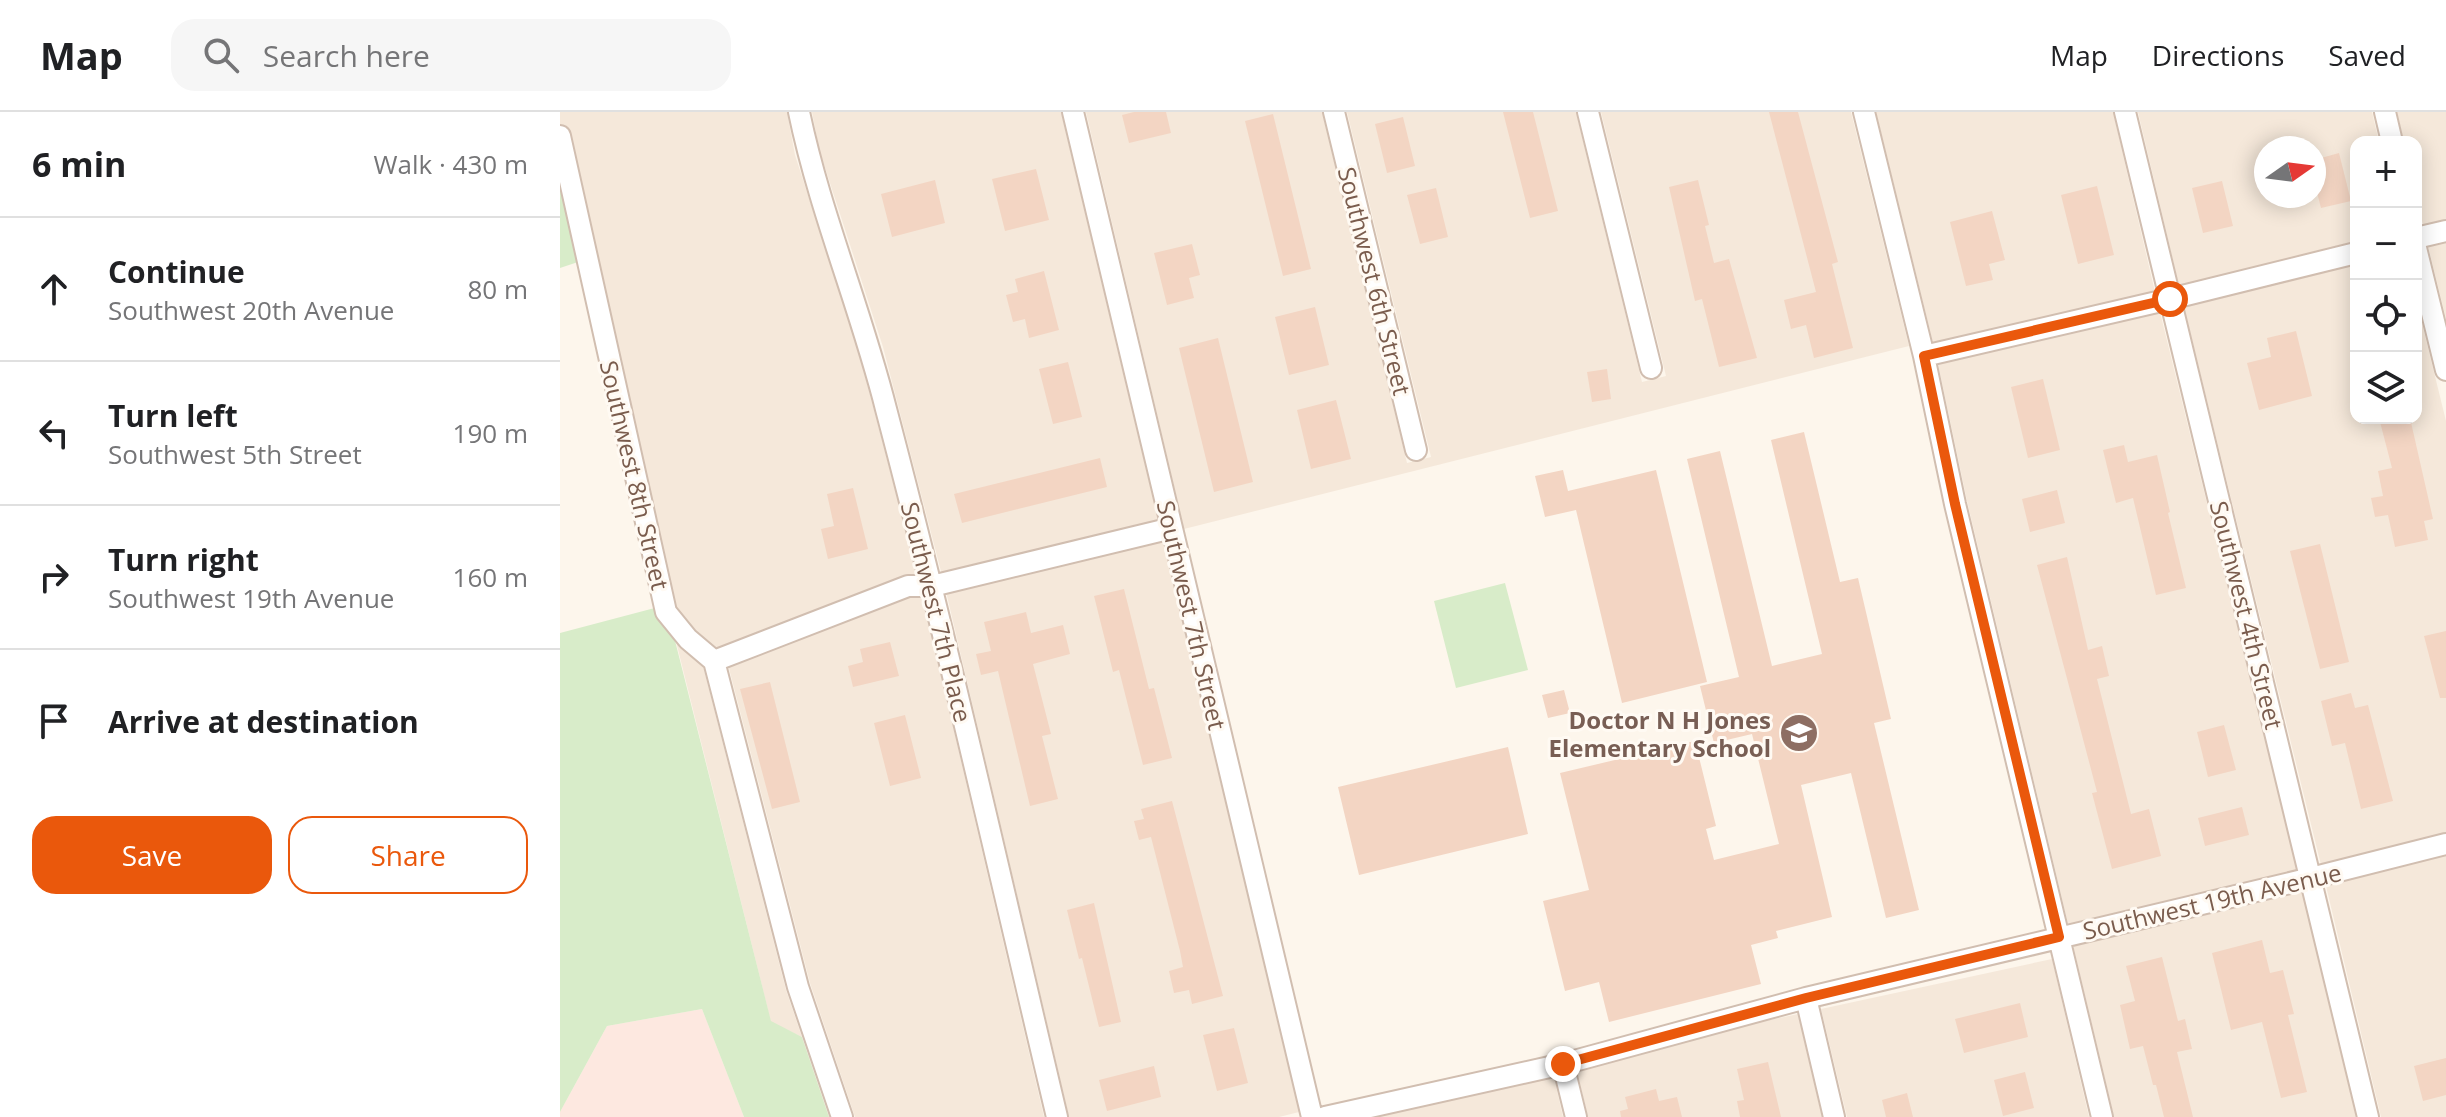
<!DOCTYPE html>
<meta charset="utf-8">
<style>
:root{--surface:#fff;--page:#f6f6f6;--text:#202124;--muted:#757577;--line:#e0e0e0;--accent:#ea580c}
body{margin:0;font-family:"Open Sans",sans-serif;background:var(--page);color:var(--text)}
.controls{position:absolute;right:24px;top:24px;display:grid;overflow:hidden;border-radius:16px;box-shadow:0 4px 20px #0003}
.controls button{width:72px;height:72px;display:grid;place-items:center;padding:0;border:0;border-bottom:2px solid var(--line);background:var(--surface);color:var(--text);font:40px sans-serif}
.compass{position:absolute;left:1694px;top:24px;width:72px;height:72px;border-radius:50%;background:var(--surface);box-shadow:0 4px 20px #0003;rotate:76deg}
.stop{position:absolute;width:24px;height:24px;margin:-18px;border:6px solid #ea580c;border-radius:50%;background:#fff}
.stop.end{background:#ea580c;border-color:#fff;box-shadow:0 2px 8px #0008}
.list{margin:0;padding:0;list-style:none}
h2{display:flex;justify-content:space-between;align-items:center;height:104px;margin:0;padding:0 32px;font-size:34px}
h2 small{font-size:26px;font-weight:400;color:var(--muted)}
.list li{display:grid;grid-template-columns:52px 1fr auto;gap:24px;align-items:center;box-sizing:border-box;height:144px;padding:0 32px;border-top:2px solid var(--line)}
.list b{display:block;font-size:30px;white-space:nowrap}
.list p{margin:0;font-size:26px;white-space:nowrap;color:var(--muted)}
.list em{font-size:26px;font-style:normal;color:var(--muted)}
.actions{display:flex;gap:16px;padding:24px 32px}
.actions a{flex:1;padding:18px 0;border:2px solid var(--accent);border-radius:24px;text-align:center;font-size:28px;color:var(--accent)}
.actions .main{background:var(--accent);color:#fff}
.icon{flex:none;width:44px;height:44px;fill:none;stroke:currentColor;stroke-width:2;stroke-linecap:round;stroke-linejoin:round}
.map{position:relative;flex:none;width:1886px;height:1005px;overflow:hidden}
header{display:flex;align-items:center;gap:48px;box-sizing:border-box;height:112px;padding:0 40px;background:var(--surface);border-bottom:2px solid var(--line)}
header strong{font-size:38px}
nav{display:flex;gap:44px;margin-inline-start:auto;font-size:28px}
.search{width:560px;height:72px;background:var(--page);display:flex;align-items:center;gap:20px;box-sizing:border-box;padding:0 28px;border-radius:24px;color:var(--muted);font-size:30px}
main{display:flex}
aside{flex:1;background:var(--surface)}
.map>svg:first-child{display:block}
</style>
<header>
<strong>Map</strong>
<div class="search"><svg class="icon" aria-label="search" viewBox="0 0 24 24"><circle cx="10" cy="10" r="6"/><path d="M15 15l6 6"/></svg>Search here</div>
<nav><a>Map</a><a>Directions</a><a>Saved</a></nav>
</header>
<main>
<aside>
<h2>6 min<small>Walk · 430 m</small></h2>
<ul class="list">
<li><svg class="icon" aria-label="ahead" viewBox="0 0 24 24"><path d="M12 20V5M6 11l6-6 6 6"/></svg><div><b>Continue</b><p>Southwest 20th Avenue</p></div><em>80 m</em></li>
<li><svg class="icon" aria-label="left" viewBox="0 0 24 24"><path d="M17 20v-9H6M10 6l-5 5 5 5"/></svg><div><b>Turn left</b><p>Southwest 5th Street</p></div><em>190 m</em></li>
<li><svg class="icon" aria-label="right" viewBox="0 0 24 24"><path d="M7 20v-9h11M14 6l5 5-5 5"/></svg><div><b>Turn right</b><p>Southwest 19th Avenue</p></div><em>160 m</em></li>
<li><svg class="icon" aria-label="arrive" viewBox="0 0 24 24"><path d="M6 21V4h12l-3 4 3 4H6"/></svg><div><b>Arrive at destination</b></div></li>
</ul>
<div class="actions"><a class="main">Save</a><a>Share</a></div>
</aside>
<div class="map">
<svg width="1886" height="1005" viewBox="0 0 1886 1005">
<rect width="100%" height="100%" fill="#fdf6ec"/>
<path fill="#f5e8da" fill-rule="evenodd" d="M0,0H227L235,43L299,241L361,477L484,1005H295L250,871L164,537L140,542L226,878L242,925L211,910L0,65Z
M252,0H501L739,1000L719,1005H509L384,471L323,235L259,37Z
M526,0H762L847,351L871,345L787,0H1016L1082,270L1106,264L1041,0H1291L1349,234L624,417Z
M1316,0H1553L1595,180L1373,231Z
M1578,0H1812L1819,30H1796V130L1619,174ZM1706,36H1754V84H1706Z
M1837,0H1886V107L1863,113L1856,82V30H1844Z
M1886,130V207L1868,134Z
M1796,152V306H1856V187L1886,309V721L1761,753L1624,195Z
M1600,200L1737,758L1508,812L1407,389L1378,252Z
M1886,743V1005H1821L1766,774Z
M1742,779L1796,1005H1554L1513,833Z
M1492,847L1529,1005H1287L1261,897Z
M1238,902L1262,1005H1028L1017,959L1182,914Z
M994,965L1003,1005H814Z"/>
<path fill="#fde8e0" d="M142,897L184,1005H0V1000L47,914Z"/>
<path fill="#d8ecc9" d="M0,65L18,150L0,156Z
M945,471L968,558L896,576L874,489Z
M106,493L211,909L242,925L269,1005H184L142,897L47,914L0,1000V521Z"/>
<path fill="#f3d5c3" d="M574,0H606L611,21L569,31L562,3Z
M943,0H973L998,99L970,106Z
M1209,0H1238L1278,150L1272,152L1293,236L1254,246L1246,213L1231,217L1224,188L1256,180Z
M713,2L751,157L723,164L685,9Z
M843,5L855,54L827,61L815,12Z
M1779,41L1791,89L1761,96L1754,69V48Z
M476,57L489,108L445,119L432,67Z
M375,68L385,111L332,125L321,82Z
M1138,68L1149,113L1145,114L1154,151L1169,147L1197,246L1159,255L1142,187L1135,189L1109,75Z
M1662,69L1673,114L1643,121L1632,76Z
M1537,74L1554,143L1518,152L1501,83Z
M876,76L888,125L860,132L847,83Z
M1432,99L1445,148L1429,152L1433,168L1406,174L1390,110Z
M632,132L640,163L629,166L634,186L607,193L594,141Z
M484,159L499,218L469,226L465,207L453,210L446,183L458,180L455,167Z
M755,195L769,253L729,263L715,205Z
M1736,219L1752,284L1699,298L1687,251L1711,245L1707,226Z
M658,226L693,370L654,380L619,236Z
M508,250L522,305L493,312L479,257Z
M1047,257L1051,287L1032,290L1027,260Z
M1483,267L1500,338L1468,346L1451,275Z
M776,288L791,347L751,357L737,298Z
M1819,306H1850L1873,407L1864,409L1868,428L1835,435L1828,403L1815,405L1811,386L1823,384L1818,359L1832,356Z
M1244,320L1280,470L1298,466L1331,607L1314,611L1359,798L1326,806L1291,661L1241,673L1272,805L1216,819L1218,826L1191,833L1201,872L1049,910L1039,870L1005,879L983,789L1029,778L1000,661L1135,629L1156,714L1146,717L1154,748L1219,732L1192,622L1154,631L1140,574L1179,565L1127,347L1160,339L1212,554L1262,542L1211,328Z
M1564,333L1568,350L1597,343L1610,400L1608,401L1626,476L1596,483L1573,386L1556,391L1543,338Z
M540,346L547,375L402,411L394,382Z
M1003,358L1008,379L1096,358L1147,570L1062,591L1016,398L985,405L975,364Z
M293,376L308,437L268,447L261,417L274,414L267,382Z
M1497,378L1505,411L1470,420L1462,387Z
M1760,432L1789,550L1760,557L1730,439Z
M1507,445L1528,538L1542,534L1549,564L1537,567L1571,702L1589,697L1601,744L1552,757L1532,681L1537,680L1477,453Z
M564,477L589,577L594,576L612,646L583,653L559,558L553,560L534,484Z
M466,500L471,521L503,513L510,542L473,552L491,622L482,624L498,687L470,694L438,559L421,563L416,542L431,539L424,510Z
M1886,519V586H1880L1864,524Z
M330,530L339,564L293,575L288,554L303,550L300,537Z
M210,570L240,690L212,697L180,577Z
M1004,578L1010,601L988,606L982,583Z
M1791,581L1795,596L1808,593L1833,689L1801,697L1785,631L1772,634L1761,589Z
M345,603L361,666L330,674L314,611Z
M1664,613L1676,658L1648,665L1637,620Z
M948,635L968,722L799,763L778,675Z
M612,689L663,884L632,892L629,878L614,881L609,859L623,855L620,839L591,725L579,728L574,709L584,707L581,697Z
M1682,695L1689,723L1645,734L1638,706Z
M534,791L561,910L539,915L522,846L519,847L507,798Z
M1702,828L1710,861L1723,858L1734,902L1728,903L1747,980L1721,986L1702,910L1671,918L1652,841Z
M1602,845L1618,909L1625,907L1632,937L1617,940L1633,1005H1604L1596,973H1593L1583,934L1570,937L1560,893L1575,889L1566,854Z
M1460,891L1468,925L1404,941L1395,907Z
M674,916L688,971L657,979L643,923Z
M1886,946V983L1863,989L1854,954Z
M1208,950L1221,1005H1180L1177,989L1184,988L1177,957Z
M594,954L601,985L547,999L539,968Z
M1465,960L1474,996L1443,1004L1434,968Z
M1096,977L1099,989L1117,985L1122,1005H1061L1060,999L1068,997L1065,985Z
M1347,981L1353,1005H1326L1322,988Z"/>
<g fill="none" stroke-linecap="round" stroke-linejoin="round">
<defs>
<path id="street" d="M239,0C260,101 301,197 326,297C388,532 441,769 497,1005
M513,0L752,1005
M774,0L856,338
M1028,0L1091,256
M1304,0L1364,244L1395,392L1542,1005
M1565,0L1808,1005
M1825,0L1832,30
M0,24L106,500L128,527L154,549L238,875L282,1005
M1856,126L1886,119
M1856,136L1886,258
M1364,244L1610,187L1796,141
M154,549L348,474H372L612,416
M1246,886L1274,1005
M1003,952L1016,1005
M765,1005L1003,952L1246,886L1751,766L1886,732"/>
</defs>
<use href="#street" stroke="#d1beb0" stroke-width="24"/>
<use href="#street" stroke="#fff" stroke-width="20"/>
</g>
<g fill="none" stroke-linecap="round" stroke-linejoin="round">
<path stroke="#ea580c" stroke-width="10" d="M1003,952L1246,886L1499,825L1395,392L1364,244L1610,187"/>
</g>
<defs>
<symbol id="school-disc" viewBox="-11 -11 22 22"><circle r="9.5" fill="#8d6e63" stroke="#fffaf3"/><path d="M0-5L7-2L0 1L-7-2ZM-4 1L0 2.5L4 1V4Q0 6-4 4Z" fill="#fff"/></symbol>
</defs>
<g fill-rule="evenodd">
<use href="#school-disc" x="1217" y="599" width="44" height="44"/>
</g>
<g text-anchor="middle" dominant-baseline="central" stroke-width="6" stroke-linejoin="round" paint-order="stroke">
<g font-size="24" fill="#7a5c4d" stroke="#fffaf3">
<text transform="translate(815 169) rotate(76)">Southwest 6th Street</text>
<text transform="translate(75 363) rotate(77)">Southwest 8th Street</text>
<text transform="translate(377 500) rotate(76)">Southwest 7th Place</text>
<text transform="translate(632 503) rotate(77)">Southwest 7th Street</text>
<text transform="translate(1687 503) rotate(76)">Southwest 4th Street</text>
<text transform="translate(1652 789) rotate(-13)">Southwest 19th Avenue</text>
</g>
<g font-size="24" font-weight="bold" fill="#785e54" stroke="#fffaf3" text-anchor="end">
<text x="1211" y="607">Doctor N H Jones<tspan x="1211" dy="28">Elementary School</tspan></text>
</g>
</g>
</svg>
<div class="controls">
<button>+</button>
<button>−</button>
<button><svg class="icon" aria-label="locate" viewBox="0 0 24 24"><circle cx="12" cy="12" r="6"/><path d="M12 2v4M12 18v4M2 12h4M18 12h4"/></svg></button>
<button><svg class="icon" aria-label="layers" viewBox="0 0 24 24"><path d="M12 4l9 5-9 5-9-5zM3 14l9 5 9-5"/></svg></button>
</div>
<svg class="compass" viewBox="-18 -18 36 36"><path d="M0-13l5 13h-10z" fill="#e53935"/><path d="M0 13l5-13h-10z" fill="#757577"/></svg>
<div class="stop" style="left:1610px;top:187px"></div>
<div class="stop end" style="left:1003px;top:952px"></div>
</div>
</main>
